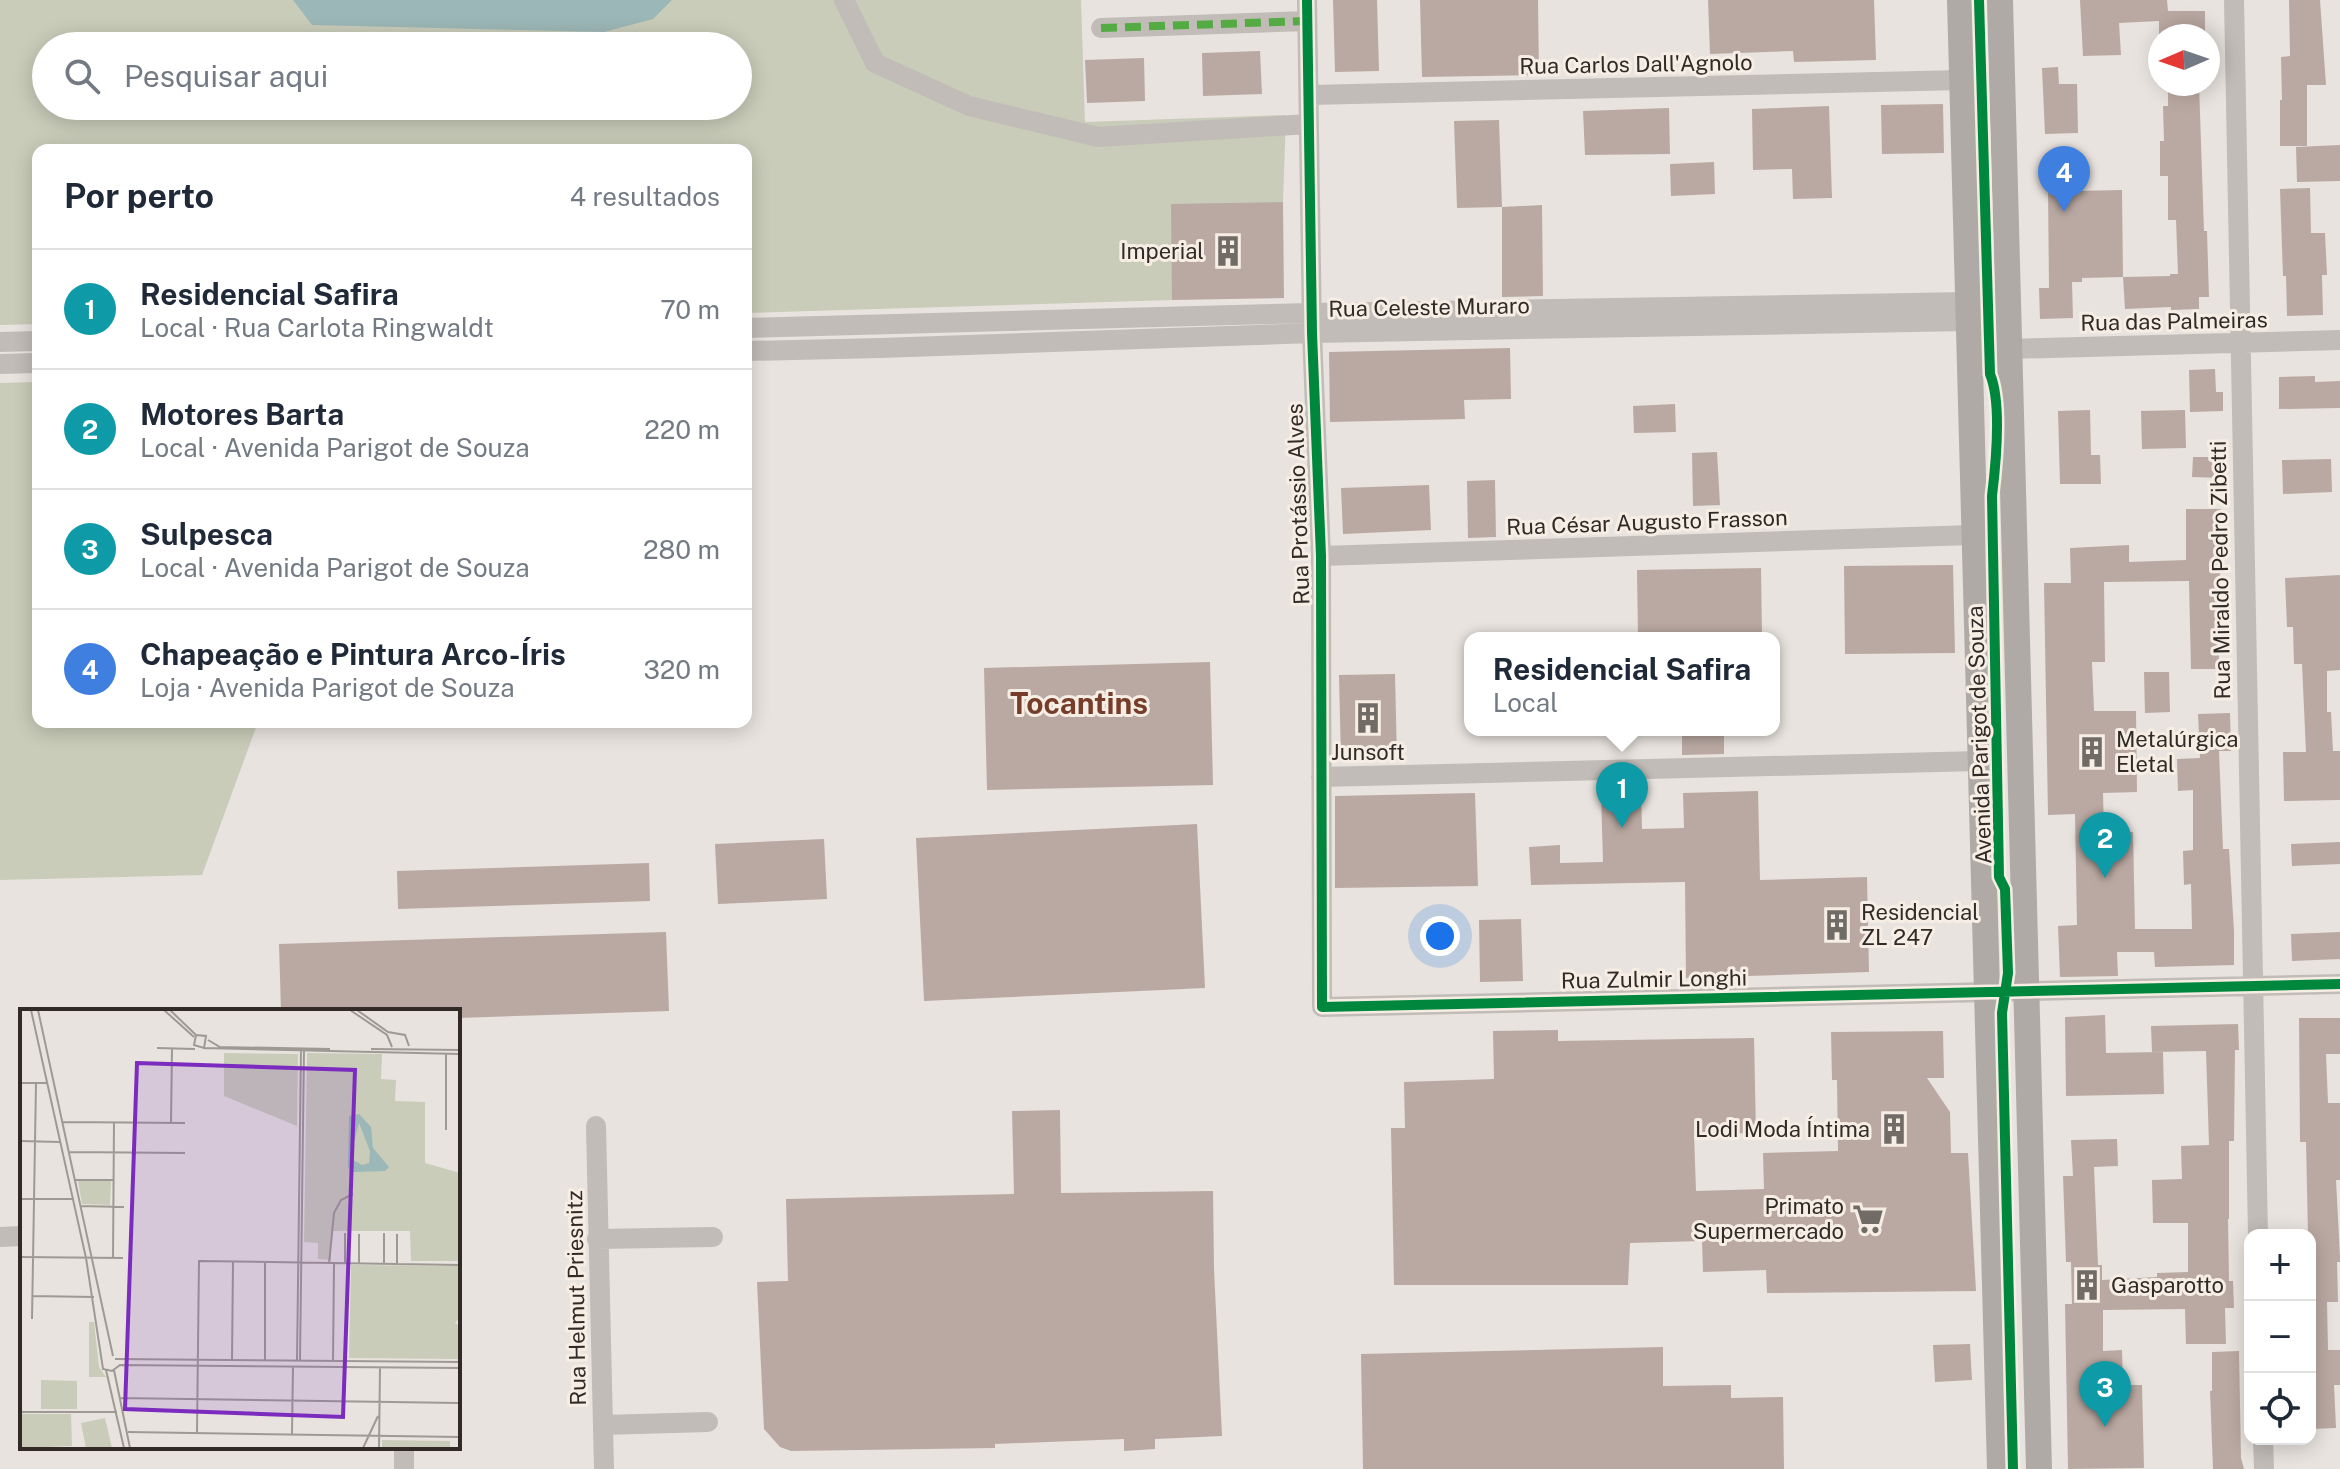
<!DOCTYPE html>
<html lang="pt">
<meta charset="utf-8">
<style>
:root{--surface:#fff;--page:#f2f2f3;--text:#1f2937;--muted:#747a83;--line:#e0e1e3;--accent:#7c3aed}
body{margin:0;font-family:"Public Sans",sans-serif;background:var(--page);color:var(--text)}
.controls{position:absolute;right:24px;bottom:24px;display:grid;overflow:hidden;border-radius:16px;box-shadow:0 4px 20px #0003}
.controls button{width:72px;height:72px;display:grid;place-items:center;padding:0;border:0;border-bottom:2px solid var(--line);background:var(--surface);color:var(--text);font:40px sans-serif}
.compass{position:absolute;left:2148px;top:24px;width:72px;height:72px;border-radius:50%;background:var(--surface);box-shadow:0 4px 20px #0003;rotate:268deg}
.you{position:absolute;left:1440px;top:936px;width:28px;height:28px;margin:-20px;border:6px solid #fff;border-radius:50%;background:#1a73e8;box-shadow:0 0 0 12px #1a73e833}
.badge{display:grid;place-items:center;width:52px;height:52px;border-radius:50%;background:var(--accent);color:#fff;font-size:26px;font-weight:700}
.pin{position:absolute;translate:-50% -66px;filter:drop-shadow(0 2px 4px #0008)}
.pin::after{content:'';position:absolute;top:42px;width:28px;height:24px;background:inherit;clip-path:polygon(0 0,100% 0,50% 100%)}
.popup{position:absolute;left:1464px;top:632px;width:316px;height:104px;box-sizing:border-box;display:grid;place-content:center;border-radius:16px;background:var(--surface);filter:drop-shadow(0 2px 6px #0005);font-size:26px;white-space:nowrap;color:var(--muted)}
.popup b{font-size:30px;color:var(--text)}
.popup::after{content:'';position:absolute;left:50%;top:100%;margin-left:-16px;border:16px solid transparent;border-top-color:var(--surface)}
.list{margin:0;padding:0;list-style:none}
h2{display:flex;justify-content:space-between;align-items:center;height:104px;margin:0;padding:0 32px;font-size:34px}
h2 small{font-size:26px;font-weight:400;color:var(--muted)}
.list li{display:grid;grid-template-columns:52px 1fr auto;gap:24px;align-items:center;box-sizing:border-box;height:120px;padding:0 32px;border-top:2px solid var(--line)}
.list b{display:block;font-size:30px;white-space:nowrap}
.list p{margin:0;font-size:26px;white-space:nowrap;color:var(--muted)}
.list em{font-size:26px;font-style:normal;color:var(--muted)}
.icon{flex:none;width:44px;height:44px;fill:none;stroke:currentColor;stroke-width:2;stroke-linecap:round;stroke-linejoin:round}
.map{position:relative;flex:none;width:2340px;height:1469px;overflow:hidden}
.search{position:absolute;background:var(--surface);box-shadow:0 4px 20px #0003;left:32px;top:32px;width:720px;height:88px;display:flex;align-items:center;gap:20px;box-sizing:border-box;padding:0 28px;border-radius:44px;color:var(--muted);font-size:30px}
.panel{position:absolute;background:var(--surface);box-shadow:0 4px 20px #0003;left:32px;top:144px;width:720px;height:584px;border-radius:16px}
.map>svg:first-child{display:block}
</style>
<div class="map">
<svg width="2340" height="1469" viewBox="0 0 2340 1469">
<rect width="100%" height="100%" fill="#e8e3de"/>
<path fill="#c9ccb9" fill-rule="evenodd" d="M0,0H1081L1085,122L1286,115L1283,202L1172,300L746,313V150H38V324L0,325ZM46,46H738V106H46Z
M38,382V722H258L202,875L0,880V383Z"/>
<path fill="#9cb7b7" d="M293,0H672L653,19L604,32L312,25Z"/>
<path fill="#baa9a2" d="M1333,0H1377L1379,71L1335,72Z
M1420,0H1538L1539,75L1422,77Z
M1708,0H1874L1876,60L1794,62L1793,51L1710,54Z
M2080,0H2167L2168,11H2205V36H2159V21L2119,23L2121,55L2083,56Z
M2289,0H2320L2326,85H2307V146H2280V100H2282L2281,57L2290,56Z
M1260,51L1262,94L1203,96L1202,53Z
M1144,58L1145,101L1087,103L1085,60Z
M2058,67L2059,84H2077L2078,133L2045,134L2042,68Z
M2168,84H2199L2204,231H2207L2209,297H2199V309L2171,310V307L2125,309L2123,277L2170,276V274H2178L2176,220H2168V176H2160V141H2164L2163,106H2168Z
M1943,104L1944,153L1882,154L1881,105Z
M1829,106L1832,198L1793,199L1792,169L1753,170L1752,109Z
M1669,108L1670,154L1585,155L1583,111Z
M1499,120L1502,207L1457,208L1454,121Z
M2340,145V181L2297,182L2296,147Z
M1714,162L1715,194L1671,196L1670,164Z
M2310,188L2311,233H2325L2327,275H2322L2323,315L2287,316L2286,276H2283L2280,189Z
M2075,189V191L2122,190L2123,277L2082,278V282H2072L2073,318L2040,319L2039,288H2049L2048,190Z
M1283,202L1284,298L1172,300L1171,204Z
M1542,205L1543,296L1502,297V207Z
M1510,348L1511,399L1464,400L1465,419L1330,422L1329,352Z
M2215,369L2216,392H2223V411L2190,412L2189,370Z
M2315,376V382L2340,381V408L2279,409V377Z
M1675,404L1676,432L1634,433L1633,406Z
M2090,410L2091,455H2100L2101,484H2060L2058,411Z
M2185,410L2186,448L2142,449L2141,411Z
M1717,452L1720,505L1693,506L1692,453Z
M2193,457H2224L2223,478L2192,477Z
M2331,459L2332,492L2283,494L2282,460Z
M1495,480L1496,537L1468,538L1467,481Z
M1429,485L1431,530L1343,534L1341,488Z
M2186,509H2221L2220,580H2218L2219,669H2191L2189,581L2104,582L2105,662H2092L2094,711H2136L2137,792L2103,793L2104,833L2133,832L2135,929H2192L2191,884L2184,885L2183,851L2193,850V790L2178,791L2177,759L2200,758L2198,714L2230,713L2231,751H2219L2223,849H2229L2234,931V965L2155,967L2154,952H2117L2118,976L2060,977L2058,926L2077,925L2075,814L2048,815L2044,583H2071L2070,548L2129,545V562L2186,560Z
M1953,565L1955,653L1845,654L1844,566Z
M1761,568L1762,638H1638L1637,570Z
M2340,575V670L2327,671V712H2331L2333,751H2340V800L2284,801L2283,752H2306L2302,664H2294L2293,627H2287L2285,578Z
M1210,662L1213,785L987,790L984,668Z
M2144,672H2169L2170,712L2145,713Z
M1395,674L1397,760L1341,761L1339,675Z
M1682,730H1724V754L1682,755Z
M1758,791L1760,880L1867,877L1869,972L1686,978L1685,882L1531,885L1529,847L1560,845V863L1603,862L1601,794L1641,793L1642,829L1684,828L1683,793Z
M1475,793L1478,886L1335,888V796Z
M1197,824L1205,988L924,1001L916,838Z
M824,839L827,899L718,904L715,844Z
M2340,842V864L2292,866L2291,844Z
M649,863L650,901L398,909L397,871Z
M1521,919L1523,981L1480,982L1479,920Z
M666,932L669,1011L458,1018V1011H281L279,944Z
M2340,932V959L2292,961L2291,934Z
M2105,1015L2106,1053L2163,1052L2164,1094L2066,1096L2065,1017Z
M2299,1018H2340V1054H2326L2328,1103H2340V1180H2336L2340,1257V1262H2337L2338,1302H2327L2328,1350H2340V1385H2334L2336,1428L2310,1429V1235H2308L2306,1142H2300Z
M2238,1024L2239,1050H2235L2234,1141H2229V1219H2228L2229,1281H2233L2234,1308H2225L2226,1344H2186L2185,1309L2103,1310V1351L2122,1350L2123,1385H2142L2144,1468L2068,1469L2065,1304H2072L2071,1262H2066L2063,1176H2073L2071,1140L2117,1139L2118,1166L2094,1167L2098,1265H2102V1280L2157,1277V1273L2188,1272V1223H2153L2152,1180L2182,1179L2181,1146L2209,1145L2206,1051L2152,1052L2151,1026Z
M1558,1030V1041L1754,1038L1756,1133L1694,1134L1696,1191L1764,1189L1763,1153L1838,1151L1837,1080H1832L1831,1032L1943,1031L1944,1078H1927L1950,1112L1951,1153H1968L1976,1291L1767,1293L1766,1270L1703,1272L1702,1241L1630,1243L1628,1285H1394L1391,1128H1405L1404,1082L1494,1079L1493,1031Z
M1060,1110L1061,1193L1213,1191L1214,1269L1222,1436L1155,1439V1449L1124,1451V1439L995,1444V1448L791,1451L780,1447L764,1429L757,1282L788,1281L786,1199L1014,1194L1012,1111Z
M1970,1344L1972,1380L1935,1382L1933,1345Z
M1663,1347V1386L1731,1385V1398L1783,1397L1784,1469H1363L1361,1354Z
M2239,1351L2241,1458L2244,1469H2213L2210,1391H2212V1352Z"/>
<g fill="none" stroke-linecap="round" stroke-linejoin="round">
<path stroke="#c1bcb7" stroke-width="20" d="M844,0L875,63L969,106L1098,137L1309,124
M1307,0L1312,333L1321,556L1322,1007L2340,984
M2234,0L2258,1235
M1101,28L1307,21
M1310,95L1963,80
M746,328L1312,313L1968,302
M0,342L38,341
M2009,349L2340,340
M746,351L880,348L1312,333L1968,321
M0,364L38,363
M1321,556L1973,535
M1321,777L1979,761
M596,1126L604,1469
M0,1237L22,1236
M597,1239L713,1237
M603,1425L708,1422
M2263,1439L2264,1469
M404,1447V1469"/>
<path stroke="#b0aaa6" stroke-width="26" d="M1960,0L2000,1469
M2000,0L2039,1469"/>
<path stroke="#54ab44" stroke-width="8" stroke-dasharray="16 8" stroke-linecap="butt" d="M1101,28L1307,21"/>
<defs>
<path id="cycleway" d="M1307,0L1312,333L1321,556L1322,1007L2340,984
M1979,0L1990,374C2002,403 1996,463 1992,496L1999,877L2005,889L2008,973L2002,1013L2013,1469"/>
</defs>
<use href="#cycleway" stroke="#f6eee4" stroke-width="15"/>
<use href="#cycleway" stroke="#00873e" stroke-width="10"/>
</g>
<defs>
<symbol id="building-bare" viewBox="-9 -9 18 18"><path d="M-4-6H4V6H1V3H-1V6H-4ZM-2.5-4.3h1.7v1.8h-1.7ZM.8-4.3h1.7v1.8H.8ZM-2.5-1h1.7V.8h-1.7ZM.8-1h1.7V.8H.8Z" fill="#716b66" stroke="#f6eee4" stroke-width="2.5" paint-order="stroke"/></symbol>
<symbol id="supermarket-bare" viewBox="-9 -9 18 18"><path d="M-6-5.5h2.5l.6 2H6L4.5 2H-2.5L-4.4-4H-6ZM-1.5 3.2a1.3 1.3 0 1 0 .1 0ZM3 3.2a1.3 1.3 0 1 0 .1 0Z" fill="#716b66" stroke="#f6eee4" stroke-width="2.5" paint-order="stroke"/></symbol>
</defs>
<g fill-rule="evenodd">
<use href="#building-bare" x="1206" y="229" width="44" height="44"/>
<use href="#building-bare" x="1346" y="696" width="44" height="44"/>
<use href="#building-bare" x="2070" y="730" width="44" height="44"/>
<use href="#building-bare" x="1815" y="903" width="44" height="44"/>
<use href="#building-bare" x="1872" y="1107" width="44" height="44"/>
<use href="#supermarket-bare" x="1846" y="1197" width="44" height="44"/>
<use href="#building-bare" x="2065" y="1263" width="44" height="44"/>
</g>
<g text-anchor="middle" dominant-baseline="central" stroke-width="6" stroke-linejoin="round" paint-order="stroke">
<g font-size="22" fill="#312a26" stroke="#f6eee4">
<text transform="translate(1636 64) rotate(-1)">Rua Carlos Dall'Agnolo</text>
<text transform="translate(1429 307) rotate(-1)">Rua Celeste Muraro</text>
<text transform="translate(2174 321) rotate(-1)">Rua das Palmeiras</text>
<text transform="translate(1298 504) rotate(-92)">Rua Protássio Alves</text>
<text transform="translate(1647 522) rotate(-2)">Rua César Augusto Frasson</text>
<text transform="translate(2220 570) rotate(-91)">Rua Miraldo Pedro Zibetti</text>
<text transform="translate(1979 735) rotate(-92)">Avenida Parigot de Souza</text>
<text transform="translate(1654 979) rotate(-1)">Rua Zulmir Longhi</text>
<text transform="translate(576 1298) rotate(-91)">Rua Helmut Priesnitz</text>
</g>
<g font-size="22" fill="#312a26" stroke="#f6eee4" text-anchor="end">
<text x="1204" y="251">Imperial</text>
<text x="2116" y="739" text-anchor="start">Metalúrgica<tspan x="2116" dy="25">Eletal</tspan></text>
<text x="1368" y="752" text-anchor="middle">Junsoft</text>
<text x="1861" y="912" text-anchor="start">Residencial<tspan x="1861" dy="25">ZL 247</tspan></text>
<text x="1870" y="1129">Lodi Moda Íntima</text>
<text x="1844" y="1206">Primato<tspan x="1844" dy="25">Supermercado</tspan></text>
<text x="2111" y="1285" text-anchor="start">Gasparotto</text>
</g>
<g font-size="30" font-weight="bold" fill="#753d2a" stroke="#f6eee4">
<text x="1079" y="703">Tocantins</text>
</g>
</g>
<g transform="translate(20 1009)">
<rect width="440" height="440" fill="#e8e3de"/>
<path d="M204,44L278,45L277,117L204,87ZM287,44L362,45L361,70L376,71L375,92L405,93V154L440,164V252H391L390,222H311V251L298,250V234L284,233ZM58,172H91L90,196L62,195ZM331,256L440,257V308L435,314L440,317V350L329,349ZM69,313H74L79,358L86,368H69ZM21,371L57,372V400H21ZM0,405H51L52,437L0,439ZM85,409L92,439H66L61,414ZM362,431L430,432V439H362Z" fill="#c9ccb9"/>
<path d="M339,105L351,118L353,139L369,158L365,162L333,163L328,158L329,107ZM339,114L350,142L349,154L342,156L333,151L332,141Z" fill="#9cb7b7" fill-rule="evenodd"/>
<path fill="none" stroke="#9f9994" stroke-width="2" d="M11,1L66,249L83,360L92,362L100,356L440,359M18,1L93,347M144,1L174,28M150,1L176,26L186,27L184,39L174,36L176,26M330,1L367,26L372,38M337,1L368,23L385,26L389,37M188,31L200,38L310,40M137,39L175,40M184,39L440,45M351,40L440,41M426,44V121M0,74H27M43,113L165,114M151,114L152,39M0,132L40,133M48,143L165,144M54,171H93M0,190H54M60,197L104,198M339,225V255M0,248L103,249M93,249L94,113M309,255L314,204L321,191L333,185M325,255V224M364,255V224M377,255V225M12,287L74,288M12,310L16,74M95,350L440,353M212,351L213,253M245,351V254M277,351L281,40M280,351L284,40M313,352L314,255M86,361L104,439M94,361L110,439M100,389L439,394M0,403H97M108,423L440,428M177,424L179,252L440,256M272,425L273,357M439,428L440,359M343,439L358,407M359,439L360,358"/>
<path fill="#7b2cbf" fill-opacity="0.15" stroke="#7b2cbf" stroke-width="4" d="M117,54L335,61L323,408L105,400Z"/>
<rect width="440" height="440" fill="none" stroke="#312a26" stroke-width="4"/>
</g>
</svg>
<div class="controls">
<button>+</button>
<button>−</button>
<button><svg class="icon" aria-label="locate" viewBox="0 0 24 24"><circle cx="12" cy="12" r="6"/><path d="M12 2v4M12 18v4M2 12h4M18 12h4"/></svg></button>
</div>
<svg class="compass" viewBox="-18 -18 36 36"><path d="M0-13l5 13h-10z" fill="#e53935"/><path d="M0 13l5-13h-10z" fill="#747a83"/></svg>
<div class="you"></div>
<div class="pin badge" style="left:1622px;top:828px;background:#0f9aa8">1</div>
<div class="popup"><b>Residencial Safira</b>Local</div>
<div class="pin badge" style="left:2105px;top:878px;background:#0f9aa8">2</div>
<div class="pin badge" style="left:2105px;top:1427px;background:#0f9aa8">3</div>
<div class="pin badge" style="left:2064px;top:212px;background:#3f7fe0">4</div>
<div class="search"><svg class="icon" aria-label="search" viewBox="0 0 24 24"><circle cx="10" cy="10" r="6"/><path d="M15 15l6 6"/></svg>Pesquisar aqui</div>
<section class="panel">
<h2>Por perto<small>4 resultados</small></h2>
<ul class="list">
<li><span class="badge" style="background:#0f9aa8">1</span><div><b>Residencial Safira</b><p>Local · Rua Carlota Ringwaldt</p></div><em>70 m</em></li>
<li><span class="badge" style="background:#0f9aa8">2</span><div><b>Motores Barta</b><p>Local · Avenida Parigot de Souza</p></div><em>220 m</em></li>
<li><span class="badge" style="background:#0f9aa8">3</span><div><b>Sulpesca</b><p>Local · Avenida Parigot de Souza</p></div><em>280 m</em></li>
<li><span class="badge" style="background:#3f7fe0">4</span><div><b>Chapeação e Pintura Arco-Íris</b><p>Loja · Avenida Parigot de Souza</p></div><em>320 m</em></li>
</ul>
</section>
</div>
